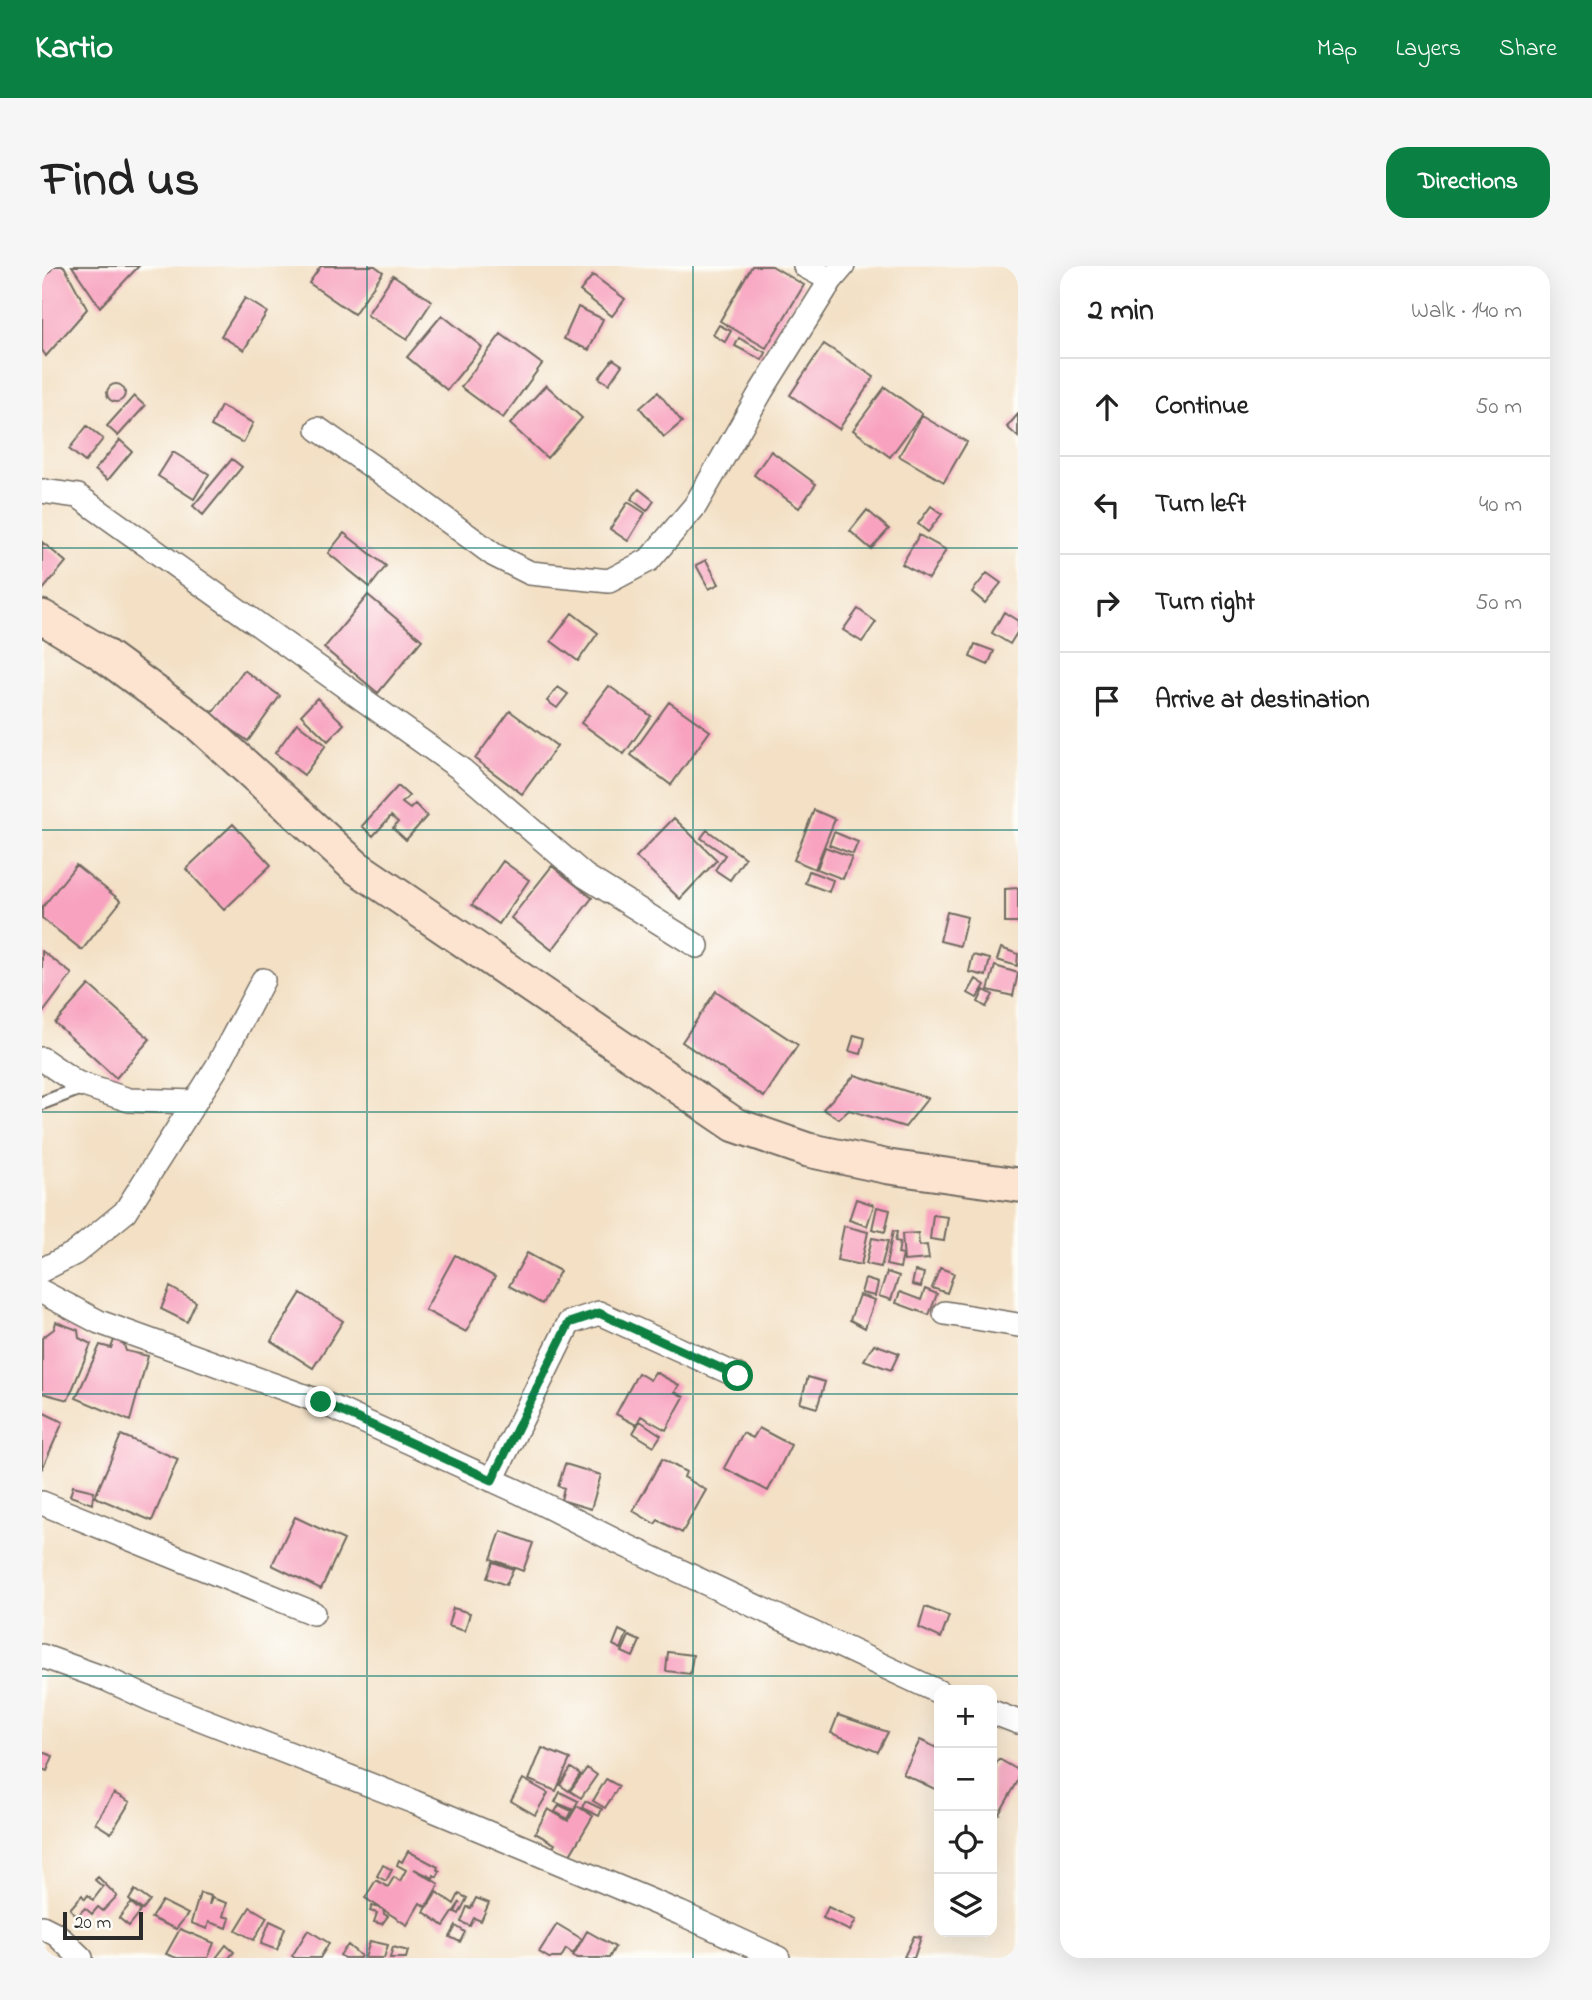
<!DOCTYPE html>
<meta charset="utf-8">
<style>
:root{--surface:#fff;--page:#f6f6f6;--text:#222;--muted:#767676;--line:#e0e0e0;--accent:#0b8043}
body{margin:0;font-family:"Indie Flower",sans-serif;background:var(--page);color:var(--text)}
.controls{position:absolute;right:21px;bottom:21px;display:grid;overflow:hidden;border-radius:14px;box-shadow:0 7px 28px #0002}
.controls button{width:63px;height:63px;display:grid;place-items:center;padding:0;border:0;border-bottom:2px solid var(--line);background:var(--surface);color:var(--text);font:35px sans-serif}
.scale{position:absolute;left:21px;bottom:18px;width:80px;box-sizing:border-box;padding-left:7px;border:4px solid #2b2b2b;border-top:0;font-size:19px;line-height:24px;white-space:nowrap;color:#2b2b2b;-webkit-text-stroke:5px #fdfcf7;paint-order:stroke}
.stop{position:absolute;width:21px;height:21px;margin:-16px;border:5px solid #0b8043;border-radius:50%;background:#fff}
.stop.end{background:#0b8043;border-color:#fff;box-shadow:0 2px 7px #0008}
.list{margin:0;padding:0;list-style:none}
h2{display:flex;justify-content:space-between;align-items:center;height:91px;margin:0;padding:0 28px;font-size:30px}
h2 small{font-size:23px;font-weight:400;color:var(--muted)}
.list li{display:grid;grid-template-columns:46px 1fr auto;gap:21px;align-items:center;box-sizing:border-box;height:98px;padding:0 28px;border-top:2px solid var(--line)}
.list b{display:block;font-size:26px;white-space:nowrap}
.list em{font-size:23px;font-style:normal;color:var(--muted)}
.icon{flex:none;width:38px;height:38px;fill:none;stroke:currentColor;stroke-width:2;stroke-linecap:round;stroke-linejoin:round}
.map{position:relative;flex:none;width:976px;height:1692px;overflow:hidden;border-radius:21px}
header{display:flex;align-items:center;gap:42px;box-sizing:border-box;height:98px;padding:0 35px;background:var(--accent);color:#fff}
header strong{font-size:33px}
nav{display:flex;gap:38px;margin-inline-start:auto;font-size:24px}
.intro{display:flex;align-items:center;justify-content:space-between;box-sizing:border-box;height:168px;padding:0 42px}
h1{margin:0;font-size:49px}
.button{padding:18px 32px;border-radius:21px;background:var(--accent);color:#fff;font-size:24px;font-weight:700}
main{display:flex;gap:42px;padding:0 42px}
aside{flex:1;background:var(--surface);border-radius:21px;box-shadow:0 7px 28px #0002}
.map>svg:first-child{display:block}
</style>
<header>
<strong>Kartio</strong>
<nav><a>Map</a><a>Layers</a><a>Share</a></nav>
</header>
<div class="intro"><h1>Find us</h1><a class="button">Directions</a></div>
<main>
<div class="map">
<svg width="976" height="1692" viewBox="0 0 976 1692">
<rect width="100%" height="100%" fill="#fdfcf7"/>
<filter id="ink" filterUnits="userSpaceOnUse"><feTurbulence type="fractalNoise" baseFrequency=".0143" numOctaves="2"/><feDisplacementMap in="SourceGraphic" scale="14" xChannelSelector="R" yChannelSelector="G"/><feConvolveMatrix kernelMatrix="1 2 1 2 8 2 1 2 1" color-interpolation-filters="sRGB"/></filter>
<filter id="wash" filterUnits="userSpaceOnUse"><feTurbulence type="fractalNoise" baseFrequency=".00686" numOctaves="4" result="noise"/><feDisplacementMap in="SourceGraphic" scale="28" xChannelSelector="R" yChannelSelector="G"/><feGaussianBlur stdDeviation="1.57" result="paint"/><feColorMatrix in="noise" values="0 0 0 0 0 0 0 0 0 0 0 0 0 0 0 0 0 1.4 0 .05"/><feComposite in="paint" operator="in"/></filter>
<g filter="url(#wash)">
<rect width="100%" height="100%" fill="#f3e0c5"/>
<g id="blocks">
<path fill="#f8a2bf" d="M12,0H22L45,43L4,90L0,84V14Z
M30,0H97L58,41Z
M279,0H333L341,6L312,48L267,17Z
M710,0H730L762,19L724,82L678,55Z
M351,9L390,35L365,74L325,49Z
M551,9L583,33L570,50L538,25Z
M203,32L225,46L202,84L179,70Z
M536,41L561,53L547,84L522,73Z
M400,49L440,81L405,124L365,91Z
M677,59L689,65L683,76L671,69Z
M459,68L500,98L461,152L419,121Z
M697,72L724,87L720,94L693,80Z
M782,78L832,111L797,163L748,129Z
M571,93L580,99L567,118L557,112Z
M65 127a9 9 0 1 1 18 0a9 9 0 1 1-18 0Z
M504,119L540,152L505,192L468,158Z
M843,121L880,148L848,191L811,164Z
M616,126L640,156L622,171L598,142Z
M92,130L103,140L76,170L65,160Z
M179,140L211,157L201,177L169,160Z
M976,148V171L965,161Z
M880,150L925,176L902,216L857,190Z
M45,160L61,173L43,196L27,183Z
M78,174L90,185L66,214L53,204Z
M729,185L774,218L757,242L712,209Z
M131,186L167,208L152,233L116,210Z
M190,193L200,201L161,249L151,240Z
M597,223L612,235L605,245L589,233Z
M586,236L603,247L586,275L568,263Z
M889,240L900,248L886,266L876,258Z
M825,244L847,263L829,283L808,265Z
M302,267L344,300L328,321L286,287Z
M877,269L904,284L887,313L860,298Z
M0,276L24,296L0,325Z
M664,294L677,318L667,323L654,299Z
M945,307L959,317L943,337L930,326Z
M326,329L380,374L336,427L282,382Z
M816,343L834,356L820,376L801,364Z
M962,346L976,355V365L968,378L950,367Z
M530,347L556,367L536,395L509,375Z
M933,378L952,385L946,399L928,391Z
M202,404L238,430L206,475L169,449Z
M567,420L609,450L582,488L539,457Z
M516,421L526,428L515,442L505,435Z
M275,432L302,458L286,475L259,449Z
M627,436L668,465L629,519L589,489Z
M468,445L515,480L480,528L433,493Z
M255,457L284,479L262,509L233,487Z
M356,520L367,530L360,537L368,543L373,538L385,550L364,574L351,562L356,556L349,550L331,570L320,560Z
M772,544L793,553L773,603L752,594Z
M632,552L675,594L638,633L594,591Z
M191,558L229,599L182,644L144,603Z
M665,564L703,592L688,614L673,604L683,589L659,572Z
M792,566L816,576L811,588L787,579Z
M783,581L810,591L801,613L775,603Z
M461,595L487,614L457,658L430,639Z
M34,599L79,635L40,684L0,652V642Z
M510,600L550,632L510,684L469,652Z
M767,605L791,614L787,626L763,617Z
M976,622V657H963V623Z
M905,646L925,651L918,680L898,675Z
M959,682L976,688L975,700L955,694Z
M0,685L30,708L0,748Z
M931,689L948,693L944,710L927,706Z
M953,700L976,707L971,730L946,724Z
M934,713L943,719L935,732L926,727Z
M47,719L108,773L74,812L13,757Z
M942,724L951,729L944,741L936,736Z
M674,725L756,779L722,831L640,776Z
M812,769L823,772L819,788L807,785Z
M813,809L886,832L863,861L807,844L797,853L781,843Z
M814,933L832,939L825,960L807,954Z
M835,941L848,944L843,966L830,963Z
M891,949L906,951L902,975L888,973Z
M802,960L826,966L819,999L795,994Z
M851,965L855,966L853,975L858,976L856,988L861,989L858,1002L844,999Z
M876,967L877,980L885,979L887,993L862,995L860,968Z
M830,972L846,975L839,1001L824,998Z
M485,987L518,1005L500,1038L467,1020Z
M413,989L453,1011L424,1066L383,1044Z
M898,1002L912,1007L905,1027L890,1022Z
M873,1005L882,1007L879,1021L870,1019Z
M845,1006L857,1010L849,1034L837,1030Z
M823,1013L836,1017L833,1030L819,1027Z
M128,1021L154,1036L145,1056L119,1043Z
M883,1023L895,1028L887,1049L854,1037L858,1026L879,1034Z
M259,1027L301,1055L271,1102L229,1075Z
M817,1029L833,1034L823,1062L808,1054Z
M14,1056L36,1064L37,1072L49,1078L26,1134L0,1127V1072L12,1063Z
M72,1074L81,1076L84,1085L106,1090L88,1155L34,1132L58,1079L69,1082Z
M832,1078L857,1087L849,1104L822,1094Z
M613,1106L637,1119L633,1126L642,1131L624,1164L599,1150L594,1159L574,1148L596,1107L608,1114Z
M766,1111L783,1116L775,1142L758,1137Z
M0,1146L21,1156L0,1203Z
M598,1155L619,1169L612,1180L591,1167Z
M717,1162L749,1179L726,1225L682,1202L701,1167L711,1172Z
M79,1169L136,1193L110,1255L53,1231Z
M620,1193L644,1206L642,1211L664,1224L640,1267L616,1254L613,1258L591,1245Z
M523,1198L559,1209L549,1243L519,1234L522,1222L516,1220Z
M31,1220L52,1225L50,1238L28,1230Z
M253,1251L302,1274L279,1323L230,1299Z
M459,1265L491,1277L481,1305L449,1293Z
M451,1296L471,1303L464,1319L445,1312Z
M883,1341L907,1350L899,1372L877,1362Z
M411,1342L428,1347L423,1365L406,1360Z
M577,1364L585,1368L579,1383L571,1379Z
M587,1370L598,1375L591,1391L580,1386Z
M626,1386L651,1389L648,1408L624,1405Z
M796,1449L846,1466L836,1486L789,1467Z
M878,1474L897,1483V1525L861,1508Z
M500,1482L528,1493L514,1525L487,1514Z
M0,1486L11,1490L5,1505L0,1503Z
M957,1493L976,1504V1515L957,1548L950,1544V1504Z
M529,1502L538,1508L527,1525L518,1519Z
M545,1502L555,1509L539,1532L528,1525Z
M481,1513L506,1527L493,1549L469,1535Z
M564,1513L577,1520L563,1542L551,1535Z
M518,1526L536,1535L532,1544L513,1536Z
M72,1527L88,1536L69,1567L53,1557Z
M543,1535L560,1543L557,1550L540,1542Z
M517,1539L530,1545L526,1553L513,1546Z
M535,1540L551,1550L525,1594L509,1584L513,1578L493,1567L506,1543L526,1555Z
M366,1585L396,1601L395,1603L398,1605L395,1611L392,1609L391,1612L372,1603L397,1618L384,1641L378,1637L365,1659L323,1632L334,1614L346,1621L352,1611L358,1615L364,1604L355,1599L357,1594L360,1596Z
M341,1599L350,1604L344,1615L335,1610Z
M56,1611L75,1630L61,1645L56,1641L50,1648L43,1642L35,1650L28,1643L40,1629L43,1633L46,1629L51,1634L61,1621L53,1614Z
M93,1624L108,1635L101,1644L87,1634Z
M395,1626L412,1638L417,1628L425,1632L417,1648L413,1646L418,1636L402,1660L382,1646Z
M158,1627L169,1630L167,1639L170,1632L185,1637L181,1650L188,1652L185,1662L167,1656L165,1663L149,1657Z
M434,1632L447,1637L439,1655L432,1652L428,1660L419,1656L425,1641L429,1642Z
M120,1635L146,1648L134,1663L109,1652Z
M89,1637L99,1645L87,1660L77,1652Z
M330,1640L341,1643L342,1648L346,1650L340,1658L332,1656L335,1647L328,1645Z
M208,1641L225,1651L212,1674L194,1664Z
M786,1641L814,1654L808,1665L781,1652Z
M228,1655L243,1662L235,1684L219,1678Z
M515,1658L540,1673L531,1688L524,1683L519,1692H507L497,1686Z
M414,1660L423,1666L418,1676L408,1671Z
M138,1663L172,1677L166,1692H135L124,1688Z
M266,1664L287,1677L278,1692H253L250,1690Z
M545,1665L573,1681L567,1692H536L531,1690Z
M872,1670L879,1671L872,1692H866L862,1691Z
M328,1675L346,1679L342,1692H323Z
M184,1679L192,1686L187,1692H174Z
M306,1679L319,1690L318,1692H302L298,1689Z
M351,1681L366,1685L364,1692H348Z"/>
</g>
</g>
<g filter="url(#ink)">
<use href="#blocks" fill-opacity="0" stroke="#716a61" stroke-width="2"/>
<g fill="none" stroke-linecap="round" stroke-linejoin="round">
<defs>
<path id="service" d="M0,837L42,821"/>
<path id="minor" d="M763,0L789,14
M276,163L364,224L452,289L488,307L567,315L607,294L653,240L720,124L789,14L801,0
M0,225L36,230L420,504L543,610L655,680
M0,793L35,817L87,834L153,836
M0,1004L33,987L83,946L175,801L221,714
M0,1026L57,1056L279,1136L477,1226L576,1276L897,1426
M903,1047L976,1059
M450,1214L527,1057L557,1047L696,1110
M0,1237L271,1347
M0,1390L64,1413L110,1434L372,1536L638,1647L736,1692
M950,1446L976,1456
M0,1661L14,1668L39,1692"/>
<path id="secondary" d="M0,351L58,386L159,460L314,601L693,859L766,884L847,901L976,919"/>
</defs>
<use href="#service" stroke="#716a61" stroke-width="16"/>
<use href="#minor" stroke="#716a61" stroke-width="26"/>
<use href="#secondary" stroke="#716a61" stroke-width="37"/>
<use href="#service" stroke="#fff" stroke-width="12"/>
<use href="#minor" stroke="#fff" stroke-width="23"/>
<use href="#secondary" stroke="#fde4d1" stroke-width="33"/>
</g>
</g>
<g fill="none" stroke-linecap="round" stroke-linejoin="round" filter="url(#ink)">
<path stroke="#0b8043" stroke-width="9" d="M279,1136L450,1214L527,1057L557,1047L696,1110"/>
</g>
<path fill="none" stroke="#0f766e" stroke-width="2" stroke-opacity="0.55" d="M325,0V1692M651,0V1692M0,282H976M0,564H976M0,846H976M0,1128H976M0,1410H976"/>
</svg>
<div class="controls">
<button>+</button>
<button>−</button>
<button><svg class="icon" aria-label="locate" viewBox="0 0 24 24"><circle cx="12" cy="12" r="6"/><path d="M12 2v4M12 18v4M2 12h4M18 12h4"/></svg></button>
<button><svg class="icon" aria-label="layers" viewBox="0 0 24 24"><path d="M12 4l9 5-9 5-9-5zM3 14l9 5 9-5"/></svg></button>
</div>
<div class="scale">20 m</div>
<div class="stop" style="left:696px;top:1110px"></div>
<div class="stop end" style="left:279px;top:1136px"></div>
</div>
<aside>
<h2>2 min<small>Walk · 140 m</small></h2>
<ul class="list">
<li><svg class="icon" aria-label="ahead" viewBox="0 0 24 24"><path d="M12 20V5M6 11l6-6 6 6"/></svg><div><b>Continue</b></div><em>50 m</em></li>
<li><svg class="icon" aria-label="left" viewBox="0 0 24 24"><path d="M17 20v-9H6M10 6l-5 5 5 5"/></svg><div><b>Turn left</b></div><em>40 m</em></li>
<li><svg class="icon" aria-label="right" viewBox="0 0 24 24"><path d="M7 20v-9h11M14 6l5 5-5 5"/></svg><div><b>Turn right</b></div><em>50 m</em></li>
<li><svg class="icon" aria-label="arrive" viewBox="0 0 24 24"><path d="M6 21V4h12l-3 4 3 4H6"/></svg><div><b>Arrive at destination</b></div></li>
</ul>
</aside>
</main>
